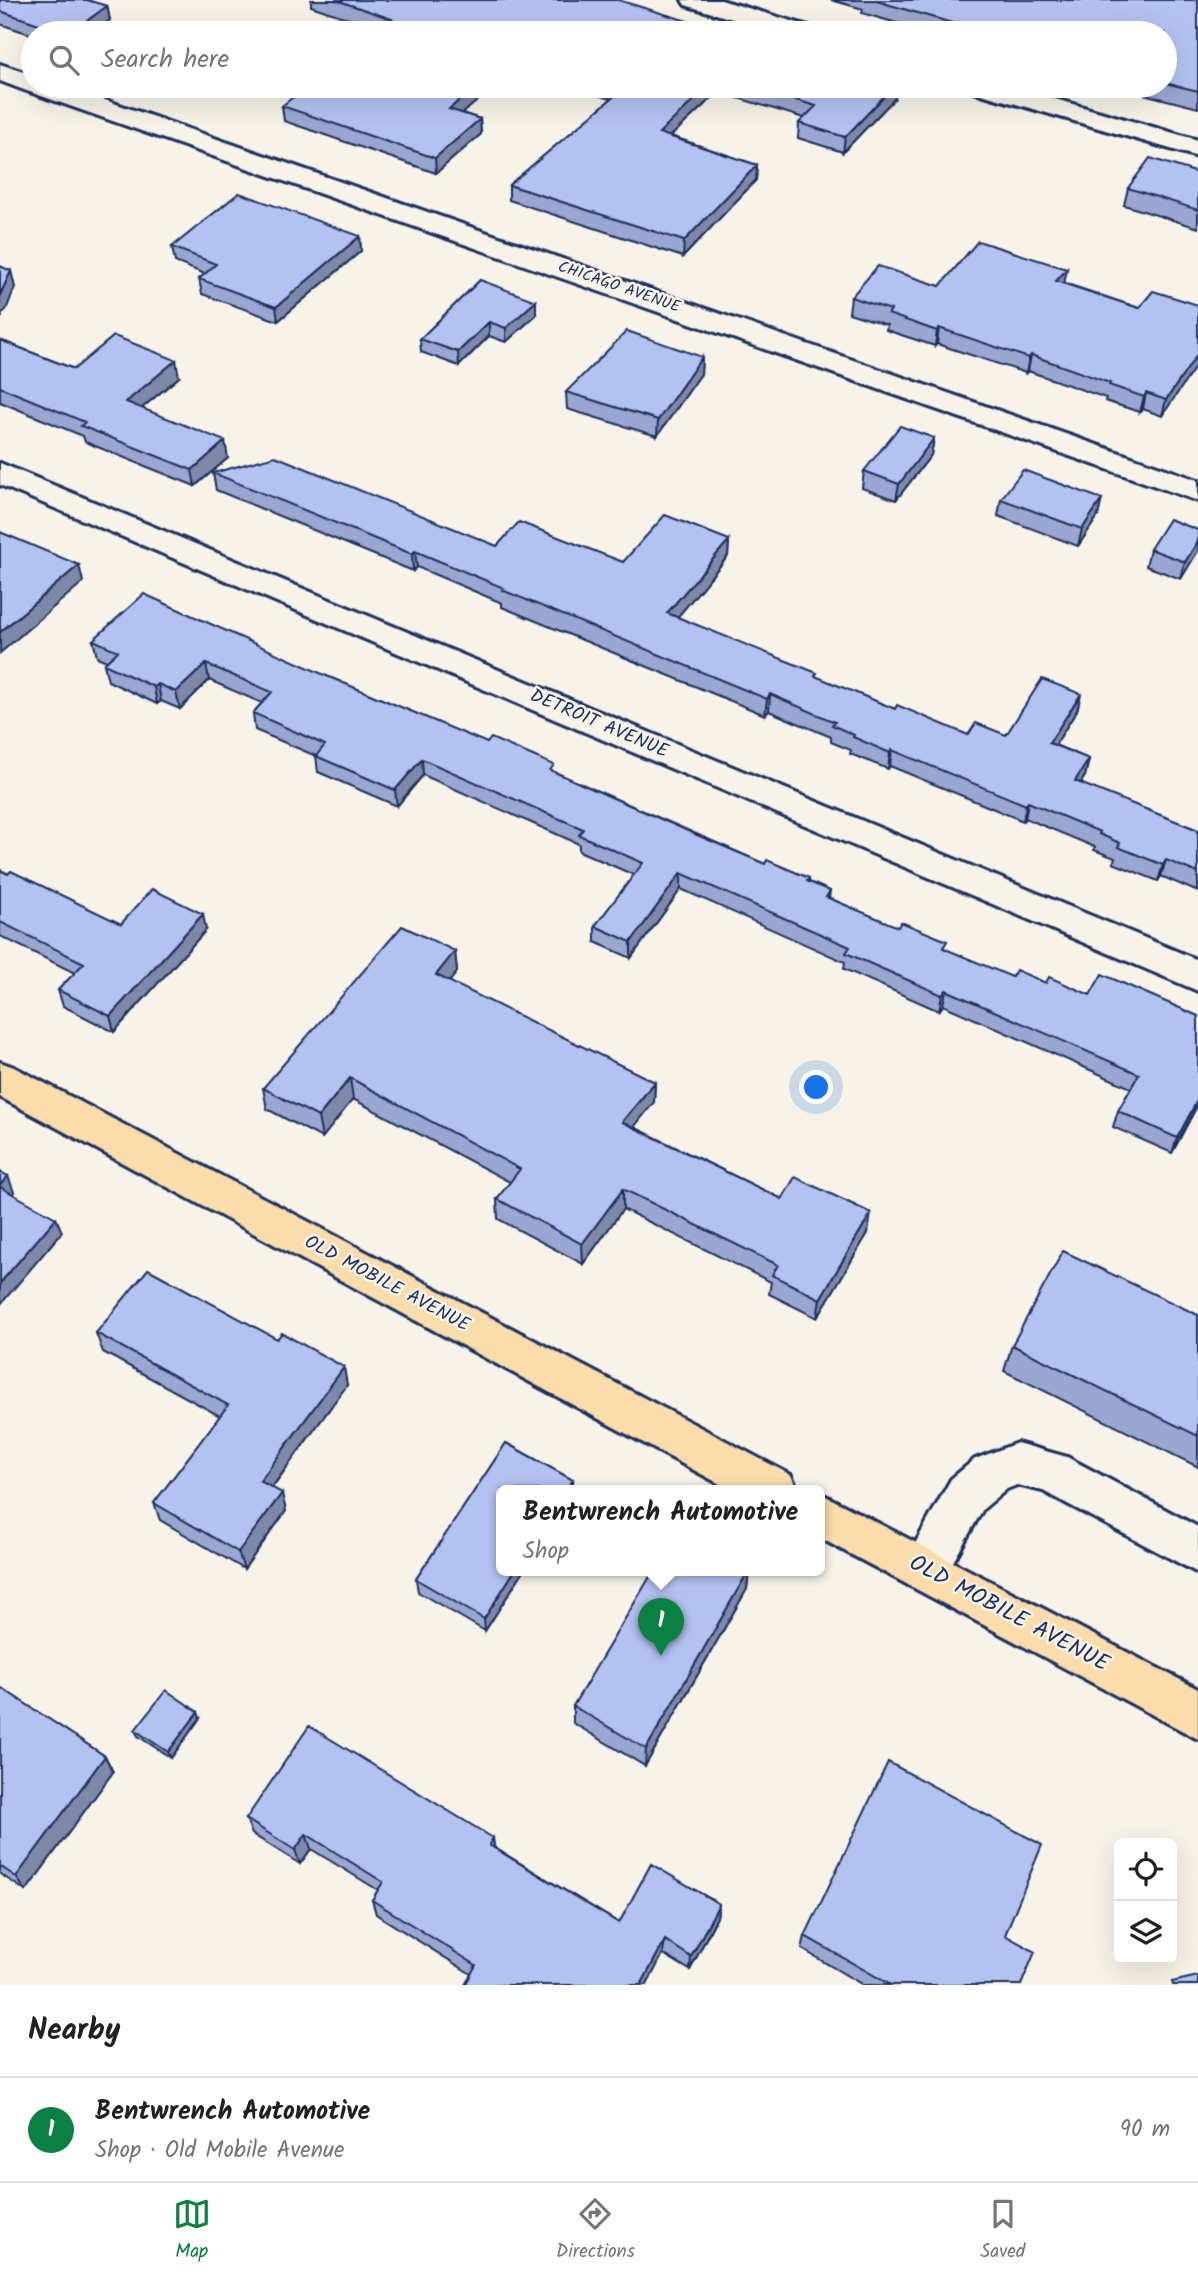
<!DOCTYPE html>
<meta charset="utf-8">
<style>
:root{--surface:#fff;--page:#f6f6f6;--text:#202124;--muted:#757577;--line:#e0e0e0;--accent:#0b8043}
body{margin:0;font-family:Kalam,sans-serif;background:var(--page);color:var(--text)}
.controls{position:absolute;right:21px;bottom:21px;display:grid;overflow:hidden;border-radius:10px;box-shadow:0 7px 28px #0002}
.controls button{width:63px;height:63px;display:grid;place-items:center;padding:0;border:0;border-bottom:2px solid var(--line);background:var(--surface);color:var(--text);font:35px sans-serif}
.you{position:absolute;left:817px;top:1088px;width:24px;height:24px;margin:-18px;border:5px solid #fff;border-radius:50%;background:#1a73e8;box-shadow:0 0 0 10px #1a73e833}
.badge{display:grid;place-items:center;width:46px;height:46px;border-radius:50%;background:var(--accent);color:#fff;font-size:23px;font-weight:700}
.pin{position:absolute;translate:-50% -58px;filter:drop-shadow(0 2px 4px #0008)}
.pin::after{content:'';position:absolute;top:37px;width:24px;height:21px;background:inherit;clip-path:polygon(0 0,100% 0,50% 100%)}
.popup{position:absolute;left:496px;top:1485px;width:329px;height:91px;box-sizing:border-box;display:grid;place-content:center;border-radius:10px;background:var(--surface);filter:drop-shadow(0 2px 5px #0005);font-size:23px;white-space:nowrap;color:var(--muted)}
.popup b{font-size:26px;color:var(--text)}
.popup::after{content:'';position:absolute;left:50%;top:100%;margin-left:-14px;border:14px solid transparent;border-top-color:var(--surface)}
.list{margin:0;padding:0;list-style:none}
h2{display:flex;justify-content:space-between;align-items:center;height:91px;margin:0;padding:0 28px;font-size:30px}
h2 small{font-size:23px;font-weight:400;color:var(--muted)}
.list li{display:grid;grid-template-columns:46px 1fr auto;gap:21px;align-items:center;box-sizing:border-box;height:105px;padding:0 28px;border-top:2px solid var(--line)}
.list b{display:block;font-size:26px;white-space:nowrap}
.list p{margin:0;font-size:23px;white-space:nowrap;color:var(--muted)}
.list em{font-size:23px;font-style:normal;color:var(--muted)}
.icon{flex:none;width:38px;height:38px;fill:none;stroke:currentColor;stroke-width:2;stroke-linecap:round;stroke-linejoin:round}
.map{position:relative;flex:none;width:1198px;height:1985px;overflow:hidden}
.search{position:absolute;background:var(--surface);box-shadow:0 7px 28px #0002;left:21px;right:21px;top:21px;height:77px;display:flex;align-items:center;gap:18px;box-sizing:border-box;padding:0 24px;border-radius:38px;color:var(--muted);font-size:26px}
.sheet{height:196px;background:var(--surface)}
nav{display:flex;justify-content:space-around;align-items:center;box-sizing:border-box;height:98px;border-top:2px solid var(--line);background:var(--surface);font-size:19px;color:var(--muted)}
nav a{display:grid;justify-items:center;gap:4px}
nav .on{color:var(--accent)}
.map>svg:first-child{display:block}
</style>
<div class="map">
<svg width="1198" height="1985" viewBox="0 0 1198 1985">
<rect width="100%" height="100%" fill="#f7f3e8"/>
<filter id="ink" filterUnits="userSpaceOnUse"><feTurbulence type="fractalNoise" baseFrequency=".0143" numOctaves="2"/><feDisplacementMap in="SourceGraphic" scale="14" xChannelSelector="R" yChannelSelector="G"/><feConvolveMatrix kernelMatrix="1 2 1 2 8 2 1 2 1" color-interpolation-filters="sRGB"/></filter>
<g filter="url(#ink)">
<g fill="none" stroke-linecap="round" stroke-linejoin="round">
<defs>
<path id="minor" d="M682,0H721L815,28L819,33H780L685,5Z
M0,64L33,75V86H65L1198,480V501L24,90L0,81Z
M970,86H1010L1198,140V157L974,92Z
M0,463L1198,960V991L0,485Z
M1017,1443L1067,1457L1198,1527V1573L1043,1491L1017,1485L1007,1489L983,1509L940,1585L924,1591L908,1585L901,1569L951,1479L975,1459Z"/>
<path id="major" d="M0,1062L14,1067L791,1475L798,1490H731L0,1097Z
M820,1493L1198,1689V1739L820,1538Z"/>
</defs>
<use href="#minor" stroke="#1b2f5e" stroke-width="6"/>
<use href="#major" stroke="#1b2f5e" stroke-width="6"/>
<use href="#minor" fill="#f7f3e8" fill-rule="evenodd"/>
<use href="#major" fill="#faddab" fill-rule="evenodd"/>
</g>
<path fill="#9ba7d0" stroke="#1b2f5e" stroke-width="2" d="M0,0L107,6L110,20L92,33H33V35L0,24Z
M311,0H618L379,29L311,6Z
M831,0H1198V108L1112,86H1165V33H931L862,13L863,9Z
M567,86H896L895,98L843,152L798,138L799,123L804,118L718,92L671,136L757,165L756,180L683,257L509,200V185L611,99Z
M282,106L462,113L480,119L481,134L436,173L284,121Z
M1198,173V228L1124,205L1128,188Z
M360,236L361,251L278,321L202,294L199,279L205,274L175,262L172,247Z
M480,280L536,315L506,342L489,336L459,366L421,352L420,339Z
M1064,283L1139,308L1198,305L1162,416L1143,409L1140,412L1105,401L1106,398L1028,371L1026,373L937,344L935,346L886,330L887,325L849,313L851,297L940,286Z
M0,340L74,369L179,377L142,408L228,458L195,486L85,442L83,436L0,402Z
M702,357L701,374L657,436L567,409L566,392Z
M934,438L931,455L896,500L862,488L864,471Z
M213,473L497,546L623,562L729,540L728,556L677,617L816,677L895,709L968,735H1006L1081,694L1077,710L1055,745L1089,759L1085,776L1080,784L1198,830V892L1161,876L1158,881L1113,863L1115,858L1094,850L1095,847L1025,818L1023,821L890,766L888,769L850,754L851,750L831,742V737L769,711L765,715L502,607V603L417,567L413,571L216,490Z
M1001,499L1098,516L1078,546L998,516Z
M1198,530L1181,579L1146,566L1150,549Z
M93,640L329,677L554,772L765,864L809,878V882L830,891L829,898L946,949L1198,1104L1172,1153L1113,1127L1118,1111L1131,1088L943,1005L939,1011L844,969L845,962L681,889L631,958L595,942V926L634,875L579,851V844L423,775L397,806L318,772L316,756L255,730L253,713L262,703L209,680L180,709L161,701L157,704L108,681L104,664L107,661L97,657Z
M0,870L121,924L206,930L114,1032L63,1006L58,990L75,973L0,936Z
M455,951L457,972L449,982L655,1082L654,1102L634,1127L782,1199L868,1233L817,1318L769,1294L771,1282L623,1209L583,1264L498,1219L497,1199L510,1182L353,1099L322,1138L267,1109L263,1088Z
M1198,1315V1467L1004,1371L1012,1345Z
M96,1333L347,1385L272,1488L286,1511L244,1569L160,1520L154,1503L220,1416L103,1352Z
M506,1443L573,1480V1490H502V1570H524L485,1631L418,1592L416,1579Z
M749,1570L747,1589L645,1766L573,1723V1706Z
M0,1687L105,1756L113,1772L26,1891L0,1874Z
M200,1718L171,1758L138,1736L135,1730Z
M246,1819L495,1848L619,1923L719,1904L717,1917L690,1970L663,1954L471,1974L376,1914L372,1900L378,1890L311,1849L300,1864L252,1834Z
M1005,1935L1021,1985H863L802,1949L805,1936Z"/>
<path fill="#7e88a9" stroke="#1b2f5e" stroke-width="2" d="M107,6L110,20L92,33H70Z
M476,86H495L450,124L449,109Z
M709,86H718V92L658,148L659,133Z
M894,86H896L895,98L843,152L845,137Z
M480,119L481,134L436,173L435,158Z
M757,165L756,180L683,257L684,241Z
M360,236L361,251L278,321L276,307Z
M1067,269L1064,285L1056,281Z
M11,271L15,287L6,310L1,314L2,317L0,318V295Z
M536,301V315L506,342V328Z
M489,322V336L459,366L458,352Z
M939,328L937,344L935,346L937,331Z
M1198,353V363L1162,416L1166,400Z
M1031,355L1028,371L1026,373L1029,358Z
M702,357L701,374L657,436L658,420Z
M176,360L179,377L130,418L126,402Z
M1146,393L1143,409L1140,412L1144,397Z
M934,438L931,455L896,500L899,484Z
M225,441L228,458L195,486L192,470Z
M1102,499L1098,516L1078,546L1082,529Z
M729,540L728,556L667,630V613Z
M1198,541V551L1181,579L1185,562Z
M415,551L417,567L413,571L412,554Z
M79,565L83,582L0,653V632Z
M206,664L209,680L180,709L176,692Z
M158,684L161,701L157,704L154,687Z
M770,694L769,711L765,715L767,699Z
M1081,694L1077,710L1046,760L1049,743Z
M892,750L890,766L888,769L890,753Z
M422,759L423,775L397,806L395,790Z
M1089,759L1085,776L1071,798L1075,781Z
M1028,802L1025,818L1023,821L1026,805Z
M1166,860L1161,876L1158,881L1163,865Z
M681,873V889L631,958V942Z
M203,914L206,930L114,1032L110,1016Z
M455,951L457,972L438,996L436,975Z
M946,990L943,1005L939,1011L942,995Z
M350,1078L353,1099L322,1138L318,1117Z
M655,1082L654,1102L622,1142V1122Z
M1198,1099V1104L1172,1153L1177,1138Z
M8,1176L14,1192L5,1202L0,1189V1185Z
M623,1189V1209L583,1264L582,1244Z
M871,1213L868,1233L817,1318L820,1299Z
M56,1218L62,1232L0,1305V1283Z
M344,1367L347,1385L264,1498L260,1481Z
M573,1480V1490H566Z
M282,1493L286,1511L244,1569L238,1552Z
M515,1570H524L485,1631L484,1619Z
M749,1570L747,1589L645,1766L646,1749Z
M198,1712L200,1718L171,1758L168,1752Z
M105,1756L113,1772L26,1891L16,1877Z
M306,1834L311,1849L300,1864L295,1850Z
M493,1838L495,1852L489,1845Z
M719,1904L717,1917L690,1970L691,1957Z
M665,1940L663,1954L647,1985H641Z"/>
<path fill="#b4c2f2" stroke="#1b2f5e" stroke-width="2" d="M0,0H87L107,6L70,33H66L0,11Z
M336,0H618L727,33H374L392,19Z
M873,0H1198V91L1165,83V33H986Z
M307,86H476L449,109L480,119L435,158L282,106Z
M616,86H709L659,133L757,165L684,241L509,185L624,88Z
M749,86H894L845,137L799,123L816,106Z
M1150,158L1198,173V210L1128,188Z
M239,193L360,236L276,307L199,279L216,264L172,247Z
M978,241L1067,269L1056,281L1139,308L1153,291L1198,305V353L1166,400L1146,393L1144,397L1109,385L1110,383L1031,355L1029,358L939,328L937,331L888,314L891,310L851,297L878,266L940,286Z
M0,266L11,271L0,295Z
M480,280L536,301L506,328L489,322L458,352L420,339Z
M627,331L702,357L658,420L566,392Z
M114,336L176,360L126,402L225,441L192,470L81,426L85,422L0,387V340L74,369Z
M900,426L934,438L899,484L864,471Z
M275,456L497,546L519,522L623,562L665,515L729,540L667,613L817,673L815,676L895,709L897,705L968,735L976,723L1006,735L1042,679L1081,694L1049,743L1089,759L1075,781L1198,830V873L1166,860L1163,865L1118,847L1120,843L1099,834L1100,832L1028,802L1026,805L892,750L890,753L853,737L854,735L832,725L835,722L770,694L767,699L502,590L504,588L415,551L412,554L213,473Z
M1023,470L1102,499L1082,529L1001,499Z
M1169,519L1198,530V541L1185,562L1150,549Z
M0,532L79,565L0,632Z
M144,594L329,677L487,743L491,738L554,765L550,770L697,835L765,864L767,860L809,878L807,881L830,891L826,897L898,927L901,922L947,941L943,948L1012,977L1016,970L1046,983L1049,977L1090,995L1102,974L1198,1016V1099L1177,1138L1118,1111L1139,1074L946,990L942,995L846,953L850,947L681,873L631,942L595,926L643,863L579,835L583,829L422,759L395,790L316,756L325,745L253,713L272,692L206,664L176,692L158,684L154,687L104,664L118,651L93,640Z
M0,870L8,874L11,871L121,924L152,889L203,914L110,1016L58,990L84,963L0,922Z
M402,926L455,951L436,975L655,1082L622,1122L782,1199L795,1177L871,1213L820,1299L772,1275L778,1265L623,1189L582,1244L497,1199L520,1169L350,1078L318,1117L263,1088Z
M0,1172L8,1176L0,1185Z
M0,1187L56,1218L0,1283Z
M1063,1251L1198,1315V1436L1012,1345Z
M148,1269L277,1339L282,1333L344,1367L260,1481L282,1493L238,1552L154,1503L228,1405L96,1333Z
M506,1443L573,1480L566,1490H502V1570H515L484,1619L416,1579Z
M654,1570H749L646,1749L573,1706Z
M0,1687L105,1756L16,1877L0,1866Z
M166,1690L198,1712L168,1752L135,1730Z
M309,1726L493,1838L489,1845L619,1923L651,1864L719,1904L691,1957L665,1940L641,1985H465L476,1965L372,1900L383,1882L306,1834L295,1850L246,1819Z
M888,1762L1042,1845L1005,1935L1035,1952L1021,1985H891L805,1936Z
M1198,1976V1985H1173L1172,1982Z"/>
</g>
<g text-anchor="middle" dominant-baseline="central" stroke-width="5" stroke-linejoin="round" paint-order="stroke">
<g font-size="16" fill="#1b2f5e" stroke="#f7f3e8">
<text transform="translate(619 287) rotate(19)">CHICAGO AVENUE</text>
</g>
<g font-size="19" fill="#1b2f5e" stroke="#f7f3e8">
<text transform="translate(599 724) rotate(23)">DETROIT AVENUE</text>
<text transform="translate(387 1284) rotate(28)">OLD MOBILE AVENUE</text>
</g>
<g font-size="23" fill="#1b2f5e" stroke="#f7f3e8">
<text transform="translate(1009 1614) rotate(28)">OLD MOBILE AVENUE</text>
</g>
</g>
</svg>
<div class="controls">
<button><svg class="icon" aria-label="locate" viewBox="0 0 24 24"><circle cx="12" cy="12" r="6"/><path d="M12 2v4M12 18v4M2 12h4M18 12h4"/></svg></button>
<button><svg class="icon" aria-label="layers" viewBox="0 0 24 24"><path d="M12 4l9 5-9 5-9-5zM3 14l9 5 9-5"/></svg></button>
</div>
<div class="you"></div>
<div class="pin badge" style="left:661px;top:1656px">1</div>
<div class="popup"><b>Bentwrench Automotive</b>Shop</div>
<div class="search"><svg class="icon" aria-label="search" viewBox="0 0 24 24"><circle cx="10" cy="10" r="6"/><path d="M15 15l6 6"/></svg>Search here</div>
</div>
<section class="sheet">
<h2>Nearby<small></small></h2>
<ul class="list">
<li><span class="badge">1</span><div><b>Bentwrench Automotive</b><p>Shop · Old Mobile Avenue</p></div><em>90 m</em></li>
</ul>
</section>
<nav>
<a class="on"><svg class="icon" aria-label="map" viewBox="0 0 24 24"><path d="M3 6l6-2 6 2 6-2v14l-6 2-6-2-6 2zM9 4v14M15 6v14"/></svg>Map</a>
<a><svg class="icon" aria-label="directions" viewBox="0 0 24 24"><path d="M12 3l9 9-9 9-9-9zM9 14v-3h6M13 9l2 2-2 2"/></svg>Directions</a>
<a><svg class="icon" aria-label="saved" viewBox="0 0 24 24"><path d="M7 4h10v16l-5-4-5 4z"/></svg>Saved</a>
</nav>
